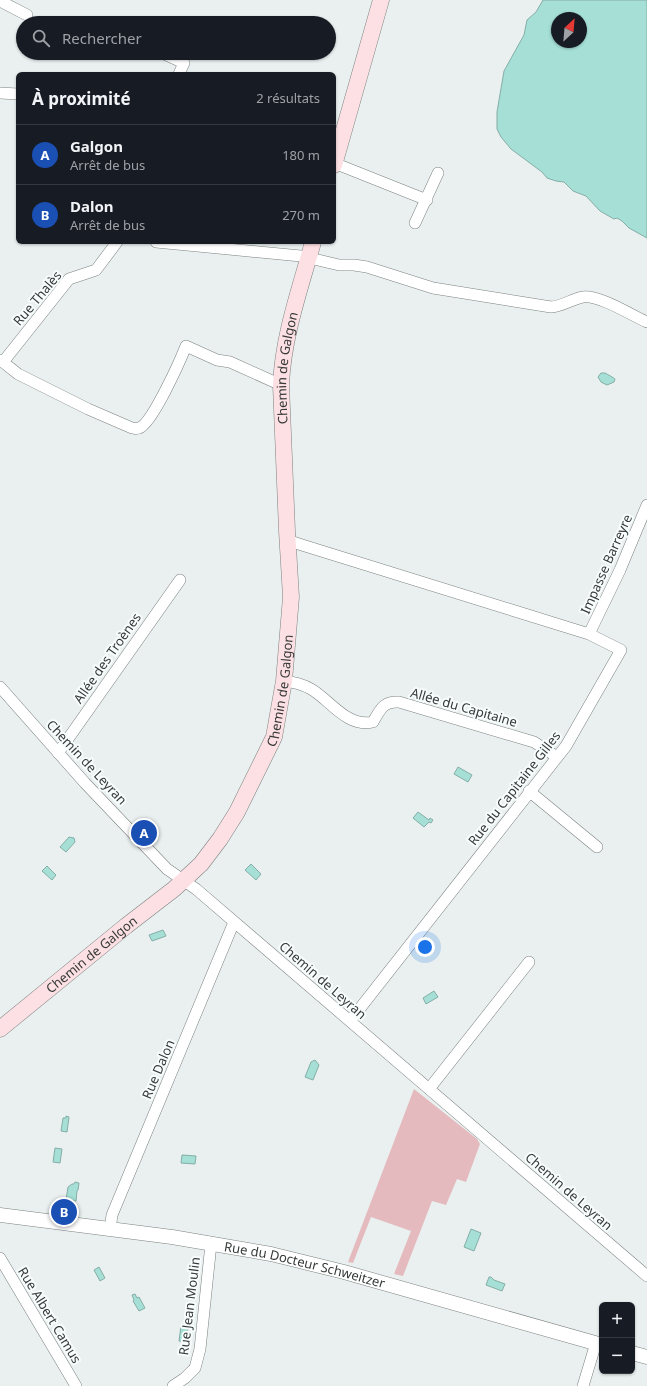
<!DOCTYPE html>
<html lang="fr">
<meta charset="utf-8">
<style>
:root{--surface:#171b24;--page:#242831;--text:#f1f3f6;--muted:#9ea1a6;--line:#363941;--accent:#b45309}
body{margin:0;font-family:"Noto Sans",sans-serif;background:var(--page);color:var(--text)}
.controls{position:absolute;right:12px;bottom:12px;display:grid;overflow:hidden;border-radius:6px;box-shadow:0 1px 3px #0004}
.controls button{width:36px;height:36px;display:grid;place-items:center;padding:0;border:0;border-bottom:1px solid var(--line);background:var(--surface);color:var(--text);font:20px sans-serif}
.compass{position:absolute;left:551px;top:12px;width:36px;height:36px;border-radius:50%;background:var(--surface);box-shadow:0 1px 3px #0004;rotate:26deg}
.you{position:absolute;left:425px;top:947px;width:14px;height:14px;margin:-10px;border:3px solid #fff;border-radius:50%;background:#1a73e8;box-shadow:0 0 0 6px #1a73e833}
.badge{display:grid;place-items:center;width:26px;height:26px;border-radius:50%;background:var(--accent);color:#fff;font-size:13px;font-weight:700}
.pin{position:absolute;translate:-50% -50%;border:2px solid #fff;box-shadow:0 1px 4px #0006}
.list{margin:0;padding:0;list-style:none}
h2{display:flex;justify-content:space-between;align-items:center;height:52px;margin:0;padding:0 16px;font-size:17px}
h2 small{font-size:13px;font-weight:400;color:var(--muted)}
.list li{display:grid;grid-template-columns:26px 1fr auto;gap:12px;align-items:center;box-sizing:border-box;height:60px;padding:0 16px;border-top:1px solid var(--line)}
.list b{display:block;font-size:15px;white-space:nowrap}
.list p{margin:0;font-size:13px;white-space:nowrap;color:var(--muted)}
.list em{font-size:13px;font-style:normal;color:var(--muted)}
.icon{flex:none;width:22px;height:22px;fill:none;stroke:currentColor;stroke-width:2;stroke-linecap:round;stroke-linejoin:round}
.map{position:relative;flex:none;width:647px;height:1386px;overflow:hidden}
.search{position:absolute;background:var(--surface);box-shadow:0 1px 3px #0004;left:16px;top:16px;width:320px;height:44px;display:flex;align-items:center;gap:10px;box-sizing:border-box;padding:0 14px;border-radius:22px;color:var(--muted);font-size:15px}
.panel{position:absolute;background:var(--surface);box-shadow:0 1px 3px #0004;left:16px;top:72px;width:320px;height:172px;border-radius:6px}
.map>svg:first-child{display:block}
</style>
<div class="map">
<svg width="647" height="1386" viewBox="0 0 647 1386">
<rect width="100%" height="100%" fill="#e9f0ef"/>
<path fill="#e5babe" d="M414,1089L477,1139L480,1144L466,1182L457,1179L446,1205L432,1201L403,1276L394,1274L411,1231L371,1217L353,1263L348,1262Z"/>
<path fill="#a5dfd6" stroke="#84aea7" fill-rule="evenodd" d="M543,0H647V238L629,228L622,221L617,218L614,219L600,211L586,196L573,191L564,182L556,181L547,178L542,172L511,149L501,137L497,129V112L504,71L524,35L527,20L536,12ZM557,18H581V42H557Z
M601,373H605C607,374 614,378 615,379L614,382L607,385L601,382L598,377Z
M458,767L472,775L468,782L454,774Z
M418,812L429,820L430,818L433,820L431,823L429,822L424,827L413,818Z
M69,837L74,838L75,842L66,852L60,847Z
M251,864L261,874L256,880L245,870Z
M47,866L56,875L52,880L42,871Z
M163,930L166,936L152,941L149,935Z
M434,991L438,997L426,1004L423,998Z
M315,1060L319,1065L313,1080L305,1077L311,1062Z
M66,1116L69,1117L67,1132L61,1131L63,1118H66Z
M55,1148L62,1149L60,1163L53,1162Z
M182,1155L196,1156L195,1164L181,1163Z
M75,1182L79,1183L78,1190L77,1191L76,1201L66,1200L68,1187L72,1184H74Z
M471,1229L481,1233L474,1251L464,1247Z
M99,1267L105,1278L100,1281L94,1270Z
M489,1277H491L494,1280L505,1284L502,1291L486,1285Z
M135,1294L137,1298L139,1297L145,1308L139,1311L133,1301L134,1300L132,1295Z
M181,1326L188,1327L186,1342L179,1341Z
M70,1344L76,1354L71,1357L65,1347Z"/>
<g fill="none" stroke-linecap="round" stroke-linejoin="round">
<defs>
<path id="minor" d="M0,1L27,15
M162,53L184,63L179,74
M0,93L18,94
M334,163L427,200
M415,223L438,173
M156,242L301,256L339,265H354L367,267L433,288L551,307C563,306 572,299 583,297C600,295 631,315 647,322
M0,360L3,362L69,279L96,270L117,242
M3,362L18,374L88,409L132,428C134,428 137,429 139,428C152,424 180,361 186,346L217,360L230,362L281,385
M288,542H293L302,545L589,634L621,650L566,746L350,1021
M589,634L620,570L647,505
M284,681C294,682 302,684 311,689C330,700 347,728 373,722C380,710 383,701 399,702L534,742L557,757
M0,687L85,783L167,869L196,889L647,1276
M58,753L180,580
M529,791L597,847
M429,1089L529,962
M110,1229L112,1215L234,922
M0,1258L76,1386
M173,1386L185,1378L195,1368L200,1349L211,1244
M583,1386L596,1343"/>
<g id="tertiary">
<path id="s1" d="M0,1215L172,1237L271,1254L344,1272L602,1345"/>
<path d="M632,1353L647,1357"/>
</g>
<g id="secondary">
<path d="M334,165L381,0"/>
<path id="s2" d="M0,1029L126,926L174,889L201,864L220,839L237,812L274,737L284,681L291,597L287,531L281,385C283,336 300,289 313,242"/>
</g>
</defs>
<use href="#minor" stroke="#7c8281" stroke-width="12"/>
<use href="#tertiary" stroke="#7c8281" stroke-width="15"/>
<use href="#secondary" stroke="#7c8281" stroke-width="17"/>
<use href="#minor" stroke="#fff" stroke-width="11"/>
<use href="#tertiary" stroke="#fff" stroke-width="14"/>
<use href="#secondary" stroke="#fce0e3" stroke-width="16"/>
</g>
<g text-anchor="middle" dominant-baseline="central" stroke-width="4" stroke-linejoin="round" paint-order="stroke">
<g font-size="13" fill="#373a39" stroke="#f6fdfc">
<text transform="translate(37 298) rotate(-50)">Rue Thalès</text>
<text stroke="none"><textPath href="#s2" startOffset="778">Chemin de Galgon</textPath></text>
<text transform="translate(606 564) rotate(-66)">Impasse Barreyre</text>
<text transform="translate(107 658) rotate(-55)">Allée des Troènes</text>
<text stroke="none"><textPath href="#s2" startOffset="454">Chemin de Galgon</textPath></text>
<text transform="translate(464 707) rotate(16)">Allée du Capitaine</text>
<text transform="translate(87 762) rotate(47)">Chemin de Leyran</text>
<text transform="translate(514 788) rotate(-52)">Rue du Capitaine Gilles</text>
<text stroke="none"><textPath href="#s2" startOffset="118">Chemin de Galgon</textPath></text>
<text transform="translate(323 980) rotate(41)">Chemin de Leyran</text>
<text transform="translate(158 1069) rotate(-67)">Rue Dalon</text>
<text transform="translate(569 1191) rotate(41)">Chemin de Leyran</text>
<text stroke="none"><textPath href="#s1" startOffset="309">Rue du Docteur Schweitzer</textPath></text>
<text transform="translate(189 1306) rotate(-83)">Rue Jean Moulin</text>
<text transform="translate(50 1315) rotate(59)">Rue Albert Camus</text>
</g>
</g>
</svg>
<div class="controls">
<button>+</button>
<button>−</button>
</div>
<svg class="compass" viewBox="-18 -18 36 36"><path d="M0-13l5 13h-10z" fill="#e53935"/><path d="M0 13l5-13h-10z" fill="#9ea1a6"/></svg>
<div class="you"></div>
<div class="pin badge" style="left:144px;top:833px;background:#1a4fb4">A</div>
<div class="pin badge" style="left:64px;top:1212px;background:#1a4fb4">B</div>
<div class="search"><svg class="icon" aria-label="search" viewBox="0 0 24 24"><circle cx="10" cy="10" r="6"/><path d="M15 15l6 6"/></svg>Rechercher</div>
<section class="panel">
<h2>À proximité<small>2 résultats</small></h2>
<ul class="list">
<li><span class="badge" style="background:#1a4fb4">A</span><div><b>Galgon</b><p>Arrêt de bus</p></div><em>180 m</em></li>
<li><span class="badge" style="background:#1a4fb4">B</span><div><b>Dalon</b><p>Arrêt de bus</p></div><em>270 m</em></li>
</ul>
</section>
</div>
